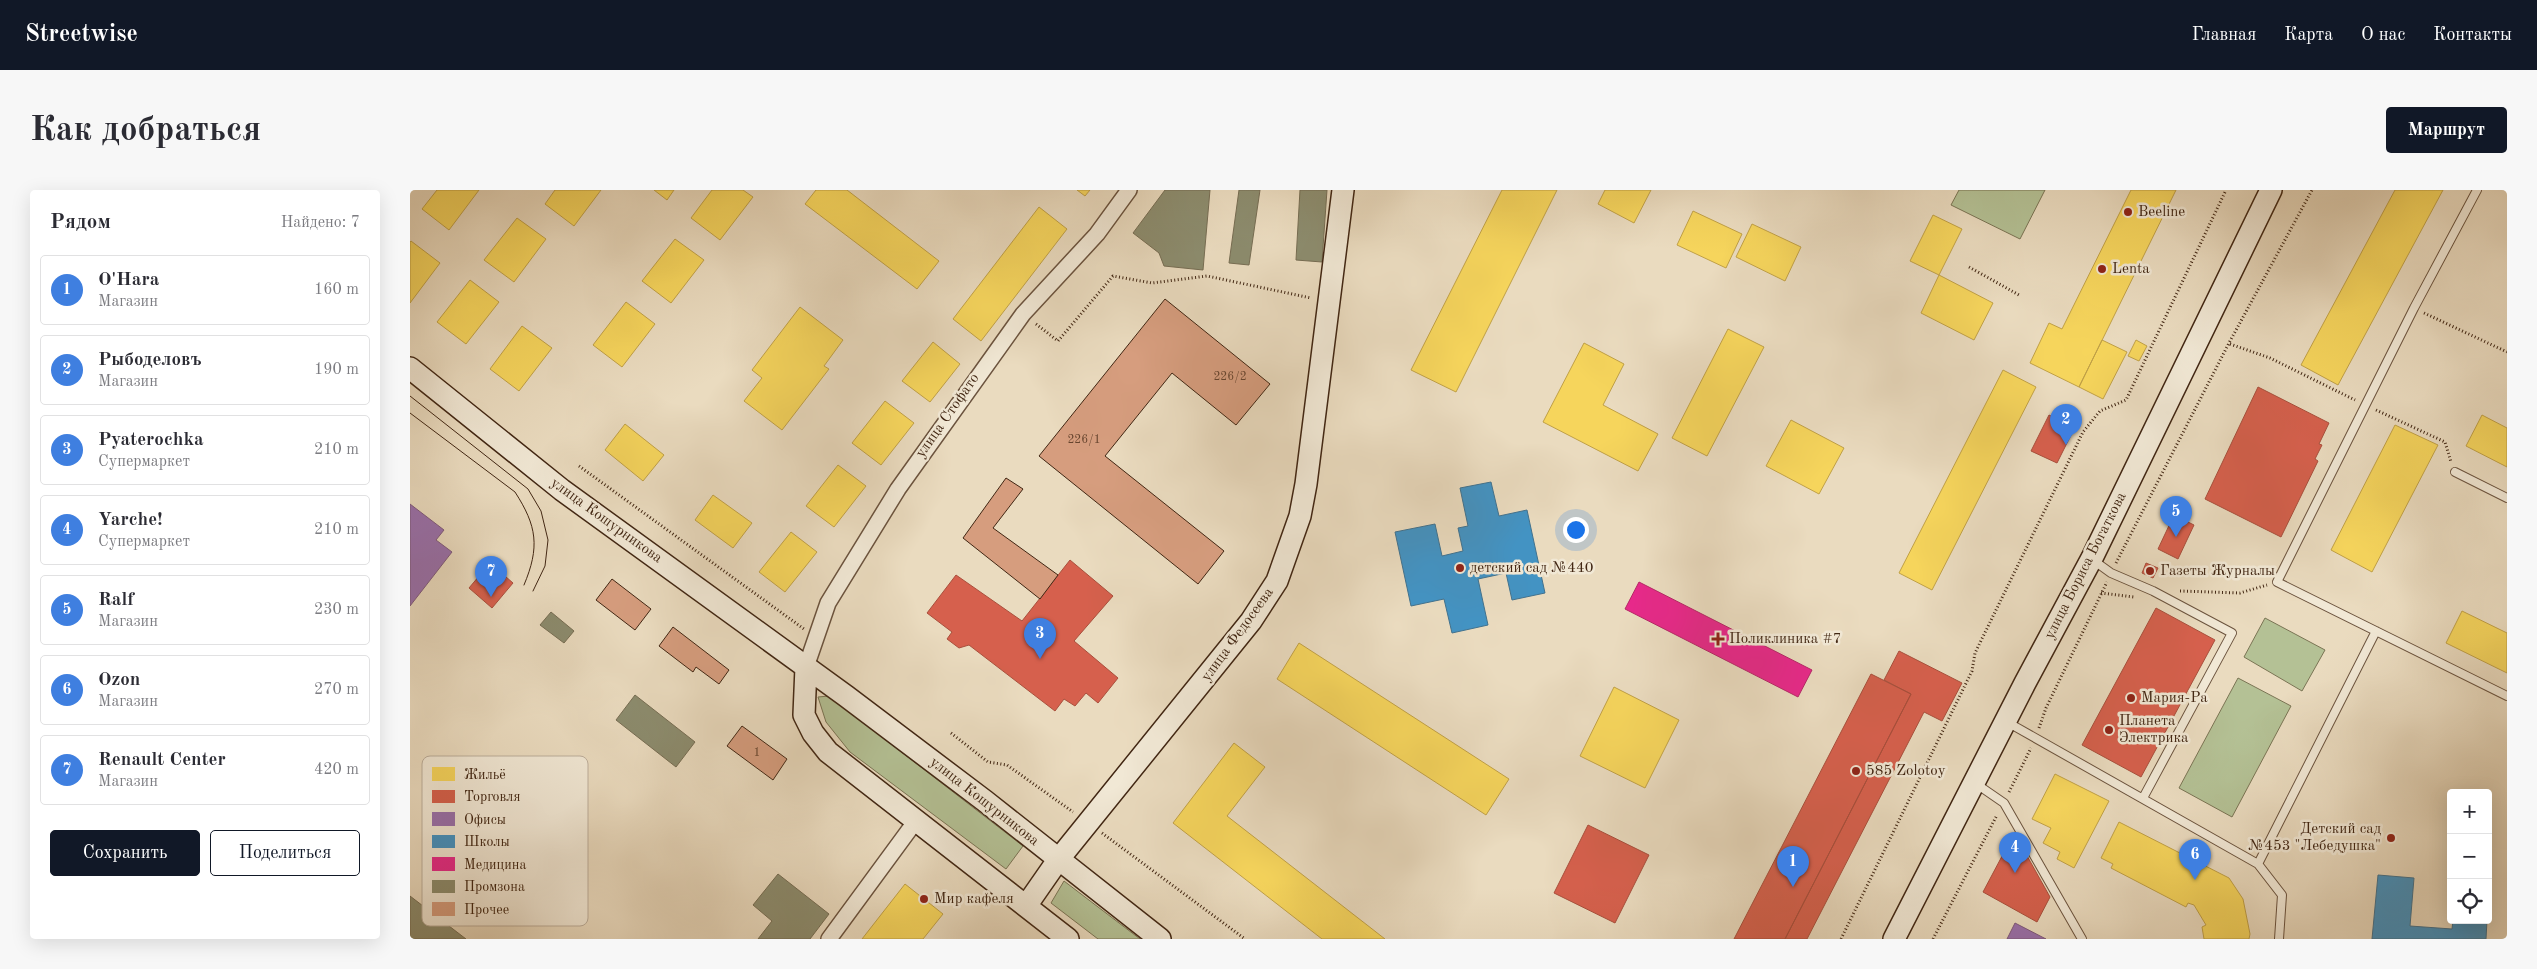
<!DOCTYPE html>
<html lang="ru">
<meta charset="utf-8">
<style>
:root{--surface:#fff;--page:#f7f7f7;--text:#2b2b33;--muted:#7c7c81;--line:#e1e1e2;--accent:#111827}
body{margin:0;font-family:"Old Standard TT",serif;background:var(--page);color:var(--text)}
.controls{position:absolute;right:15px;bottom:15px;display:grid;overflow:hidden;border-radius:5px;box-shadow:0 5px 20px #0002}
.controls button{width:45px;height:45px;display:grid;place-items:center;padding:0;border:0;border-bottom:1px solid var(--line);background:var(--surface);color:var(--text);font:25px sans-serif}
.you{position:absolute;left:1165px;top:339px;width:18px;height:18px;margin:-12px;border:4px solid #fff;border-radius:50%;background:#1a73e8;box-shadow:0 0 0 8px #1a73e833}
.badge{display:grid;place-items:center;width:32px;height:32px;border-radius:50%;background:var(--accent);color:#fff;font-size:16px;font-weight:700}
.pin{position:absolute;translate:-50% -41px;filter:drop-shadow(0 1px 2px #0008)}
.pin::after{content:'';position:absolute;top:26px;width:18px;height:15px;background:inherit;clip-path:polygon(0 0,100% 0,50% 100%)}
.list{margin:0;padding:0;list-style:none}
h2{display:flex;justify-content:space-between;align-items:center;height:65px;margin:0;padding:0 20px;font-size:21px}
h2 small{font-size:16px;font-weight:400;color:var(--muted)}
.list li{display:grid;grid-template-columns:32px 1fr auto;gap:15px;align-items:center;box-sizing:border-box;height:70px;margin:0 10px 10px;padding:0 10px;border:1px solid var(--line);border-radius:5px}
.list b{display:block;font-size:19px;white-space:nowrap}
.list p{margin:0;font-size:16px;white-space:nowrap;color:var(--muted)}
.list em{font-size:16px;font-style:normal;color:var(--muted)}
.actions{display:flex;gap:10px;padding:15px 20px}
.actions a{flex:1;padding:11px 0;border:1px solid var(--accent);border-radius:5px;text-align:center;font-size:18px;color:var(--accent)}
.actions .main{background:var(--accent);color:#fff}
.icon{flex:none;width:28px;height:28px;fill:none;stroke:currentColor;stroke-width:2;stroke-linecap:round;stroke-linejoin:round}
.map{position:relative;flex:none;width:2097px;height:749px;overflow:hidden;border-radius:5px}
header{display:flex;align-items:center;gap:30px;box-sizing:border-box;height:70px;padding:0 25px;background:var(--accent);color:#fff}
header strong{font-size:24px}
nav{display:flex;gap:28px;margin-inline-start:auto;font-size:18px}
.intro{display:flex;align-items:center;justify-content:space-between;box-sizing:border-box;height:120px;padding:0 30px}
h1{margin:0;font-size:35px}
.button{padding:12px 22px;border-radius:5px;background:var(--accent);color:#fff;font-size:18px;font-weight:700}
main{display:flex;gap:30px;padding:0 30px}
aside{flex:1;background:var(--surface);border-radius:5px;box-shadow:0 5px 20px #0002}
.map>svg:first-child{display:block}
</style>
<header>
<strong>Streetwise</strong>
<nav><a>Главная</a><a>Карта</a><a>О нас</a><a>Контакты</a></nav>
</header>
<div class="intro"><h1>Как добраться</h1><a class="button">Маршрут</a></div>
<main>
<aside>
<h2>Рядом<small>Найдено: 7</small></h2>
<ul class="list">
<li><span class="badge" style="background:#3f7fe0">1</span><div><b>O'Hara</b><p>Магазин</p></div><em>160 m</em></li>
<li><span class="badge" style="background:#3f7fe0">2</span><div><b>Рыбоделовъ</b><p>Магазин</p></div><em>190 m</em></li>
<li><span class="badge" style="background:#3f7fe0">3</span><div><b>Pyaterochka</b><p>Супермаркет</p></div><em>210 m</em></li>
<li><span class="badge" style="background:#3f7fe0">4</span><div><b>Yarche!</b><p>Супермаркет</p></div><em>210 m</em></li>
<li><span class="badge" style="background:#3f7fe0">5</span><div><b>Ralf</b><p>Магазин</p></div><em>230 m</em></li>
<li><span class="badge" style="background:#3f7fe0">6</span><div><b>Ozon</b><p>Магазин</p></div><em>270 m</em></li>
<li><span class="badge" style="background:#3f7fe0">7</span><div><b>Renault Center</b><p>Магазин</p></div><em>420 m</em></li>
</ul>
<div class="actions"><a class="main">Сохранить</a><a>Поделиться</a></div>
</aside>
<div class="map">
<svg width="2097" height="749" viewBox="0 0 2097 749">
<rect width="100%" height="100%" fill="#eadbbf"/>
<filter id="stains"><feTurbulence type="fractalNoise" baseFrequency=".004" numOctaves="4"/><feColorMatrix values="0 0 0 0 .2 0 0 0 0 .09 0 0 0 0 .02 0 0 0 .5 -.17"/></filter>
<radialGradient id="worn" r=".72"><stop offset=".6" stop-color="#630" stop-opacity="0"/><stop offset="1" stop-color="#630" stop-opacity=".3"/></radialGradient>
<path fill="#b4c195" stroke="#7a7454" d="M1549,0H1635L1610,49L1541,15Z
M1855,428L1915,460L1892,501L1834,467Z
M1828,488L1881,516L1822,627L1769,598Z
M419,506L613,656L596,679L440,562L416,532L408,507Z
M654,691L730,749H688L641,713Z"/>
<path fill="#f6d55c" stroke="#c0a046" d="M27,0H69L39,40L12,19Z
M145,0H191L164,36L135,14Z
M244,0H264L257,10Z
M302,0H333L343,7L310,50L281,28Z
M406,0H437L529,71L507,99L395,14Z
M667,0H680L675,6Z
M1092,0H1147L1046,202L1001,180Z
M1195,0H1241L1224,33L1188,14Z
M1721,0H1766L1669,197L1620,173L1639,133L1652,139Z
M1985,0H2033L1928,195L1891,175Z
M629,17L657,39L571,151L543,129Z
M1283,21L1332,44L1316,78L1267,55Z
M1523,25L1552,39L1529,85L1500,71Z
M107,28L136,49L104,92L74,70Z
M1342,34L1391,57L1375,91L1326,67Z
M265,49L294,70L261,113L232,91Z
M1,51L30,73L0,113V52Z
M1529,85L1583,113L1564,150L1511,123Z
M60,90L89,112L56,154L27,132Z
M216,112L245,134L212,177L183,155Z
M390,117L433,150L414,176L419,179L372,240L334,211L352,188L342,180Z
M112,136L142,158L109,201L80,179Z
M1318,139L1354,157L1297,266L1262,248Z
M1692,150L1717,162L1693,209L1669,197Z
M1726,150L1737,156L1729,171L1718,166Z
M523,152L550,174L520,212L492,191Z
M1174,153L1214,174L1193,215L1248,244L1228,281L1133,232Z
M1593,180L1626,197L1522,400L1489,383Z
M475,211L504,233L471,275L442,253Z
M2072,225L2097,238V277L2056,256Z
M1381,230L1434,258L1409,304L1356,276Z
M215,234L254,265L233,291L195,260Z
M1985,235L2028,255L1962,382L1921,360Z
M428,275L456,296L424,337L396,316Z
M303,305L342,333L323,358L285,330Z
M381,342L407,362L375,402L349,382Z
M2052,421L2097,443V483L2036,453Z
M889,453L1099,589L1076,625L867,489Z
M1204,497L1269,530L1235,598L1170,566Z
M824,553L855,577L817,626L975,749H912L763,633Z
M1645,584L1699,611L1664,678L1647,669L1650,662L1633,653L1641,638L1622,629Z
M1709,632L1819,688L1833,709L1840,744L1839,749H1794L1792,737L1796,735L1784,715L1778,713L1776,717L1701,678L1703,674L1691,668Z
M495,694L533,724L513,749H452Z"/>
<path fill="#d6604d" stroke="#a94f3c" d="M1848,197L1919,233L1909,254L1912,255L1905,269L1908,271L1871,347L1795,309Z
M1639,225L1665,237L1647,273L1621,261Z
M1764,325L1784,335L1768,369L1748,359Z
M660,370L703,406L664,451L708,488L688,513L676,503L665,516L654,509L645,521L559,455L549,458L537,449L542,442L517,423L546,385L612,431Z
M80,373L103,393L82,418L59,398Z
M1736,373L1748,378L1743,388L1732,383Z
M1746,418L1805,450L1731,587L1672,555Z
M1489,461L1552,493L1532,531L1514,522L1397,749H1375L1501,504L1474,490Z
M1461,484L1501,504L1375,749H1324Z
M1178,635L1239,665L1205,733L1144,703Z
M1599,653L1616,664L1640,707L1627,732L1573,702Z"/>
<path fill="#9970ab" stroke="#7f5a7d" d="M0,314L34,340L26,350L42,362L0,416Z
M1605,733L1636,749H1597Z"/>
<path fill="#4393c3" stroke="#42728e" d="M1081,292L1089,326L1117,320L1135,403L1102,410L1096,383L1068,389L1078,435L1042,443L1034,409L1001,416L985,342L1025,334L1032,366L1053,361L1048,338L1058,336L1050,298Z
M1968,685L2004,688L2000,736L2042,739L2043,730H2077L2076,749H1962Z"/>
<path fill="#e7298a" stroke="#b52866" d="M1229,392L1402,480L1388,507L1215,419Z"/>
<path fill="#8c8c6e" stroke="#766d53" d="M755,0H800L793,80L754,76L749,63L723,43Z
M829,0H850L839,75L819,73Z
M890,0H917L912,72L886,70Z
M141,422L164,441L154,453L130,435Z
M225,505L285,552L266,577L206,530Z
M368,684L419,724L400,749H348L362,731L343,715Z
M0,706L56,749H0Z"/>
<path fill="#d69d7e" stroke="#412613" d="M755,109L860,194L826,235L762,183L695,266L814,361L788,394L629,266Z
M596,288L613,299L583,338L648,385L630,409L553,348Z
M202,389L241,419L225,440L186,410Z
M263,437L319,480L309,494L286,477L283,482L249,456Z
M332,536L377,569L363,590L317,556Z"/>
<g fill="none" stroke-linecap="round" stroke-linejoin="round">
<defs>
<path id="lane" d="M2067,0L2004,118L1867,392L2097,506
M2045,282L2097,308
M1683,370L1701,383L1743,401L1822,443L1733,608
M1597,532L1848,674L1872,705L1869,749
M1565,593L1594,613L1672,749
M1848,674L1966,441"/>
<path id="street" d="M396,477L418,413L488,299L613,124L687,44L719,0
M419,749L505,632"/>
<path id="secondary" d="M0,178L152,300L436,506L575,611L750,749
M396,477L394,525L403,543L418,562L658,749
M616,716L648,670L841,431L867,391L890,326L896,294L933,0
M1484,749L1615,493L1682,368L1861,0"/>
</defs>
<use href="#lane" stroke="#6b533e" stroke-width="10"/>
<use href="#street" stroke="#6b533e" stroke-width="18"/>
<use href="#secondary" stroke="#412613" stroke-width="24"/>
<path stroke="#412613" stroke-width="3" stroke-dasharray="1 2.5" stroke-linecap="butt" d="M1559,77L1609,105
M2014,123L2097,162
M626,134L648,151L703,86L742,93L797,86L901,108
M1820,154L1860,168L1945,210
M1966,220L2035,252L2041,272
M169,276L394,439
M1706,373L1819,153L1902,0
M1770,401L1830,403L1857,395
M1691,403L1724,407
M1629,538L1636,518L1697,392
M541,543L578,572L597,575L663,622
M1599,602L1621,558
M692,643L835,749
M1431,749L1562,481L1565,463L1673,242L1690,221L1716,210L1816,0
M1523,749L1587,625"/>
<use href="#lane" stroke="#f1e8d5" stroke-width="8"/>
<use href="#street" stroke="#f1e8d5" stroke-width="15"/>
<use href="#secondary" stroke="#f1e8d5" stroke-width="21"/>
<path stroke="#412613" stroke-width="1" d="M0,206L118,299L131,321L138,350L135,376L123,401
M0,223L105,302C127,336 130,357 114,395"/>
</g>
<g fill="#8f2418" stroke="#f1e8d5" stroke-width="2">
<circle cx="1718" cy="22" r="5"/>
<circle cx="1692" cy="79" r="5"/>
<circle cx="1050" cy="378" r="5"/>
<circle cx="1740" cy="381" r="5"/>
<path d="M1305.5 441.5h5v5h5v5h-5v5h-5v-5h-5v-5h5z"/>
<circle cx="1721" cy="508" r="5"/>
<circle cx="1699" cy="540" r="5"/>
<circle cx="1446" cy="581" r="5"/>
<circle cx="1981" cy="648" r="5"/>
<circle cx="514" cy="709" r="5"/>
</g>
<g text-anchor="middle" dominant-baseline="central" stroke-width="5" stroke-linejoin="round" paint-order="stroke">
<g font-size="12" fill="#66442e">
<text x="820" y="187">226/2</text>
<text x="674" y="250">226/1</text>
<text x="347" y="563">1</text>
</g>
<g font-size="15" fill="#412613" stroke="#f1e8d5" text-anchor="start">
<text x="1728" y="22">Beeline</text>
<text x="1702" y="79">Lenta</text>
<text x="1060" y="378">детский сад №440</text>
<text x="1750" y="381">Газеты Журналы</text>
<text x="1319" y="449">Поликлиника #7</text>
<text x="1731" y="508">Мария-Ра</text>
<text x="1709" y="531">Планета<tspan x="1709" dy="17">Электрика</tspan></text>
<text x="1456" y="581">585 Zolotoy</text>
<text x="1971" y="639" text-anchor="end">Детский сад<tspan x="1971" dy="17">№453 "Лебедушка"</tspan></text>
<text x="524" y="709">Мир кафеля</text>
</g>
<g font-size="15" fill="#412613" stroke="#f1e8d5">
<text transform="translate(538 226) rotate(-55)">улица Стофато</text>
<text transform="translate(196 331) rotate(36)">улица Кошурникова</text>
<text transform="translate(1676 376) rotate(-63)">улица Бориса Богаткова</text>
<text transform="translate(828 445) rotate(-54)">улица Федосеева</text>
<text transform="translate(574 612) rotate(38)">улица Кошурникова</text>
</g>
</g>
<rect x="12" y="566" width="166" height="170" rx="8" fill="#f1e8d5" stroke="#bcae9b" stroke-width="1"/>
<rect x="22" y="577" width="23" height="14" fill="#f6d55c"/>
<rect x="22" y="600" width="23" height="13" fill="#d6604d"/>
<rect x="22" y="622" width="23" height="14" fill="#9970ab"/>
<rect x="22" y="645" width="23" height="13" fill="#4393c3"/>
<rect x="22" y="667" width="23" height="14" fill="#e7298a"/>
<rect x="22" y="690" width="23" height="13" fill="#8c8c6e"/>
<rect x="22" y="712" width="23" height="14" fill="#d69d7e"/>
<g font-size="14" fill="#412613">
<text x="54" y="589">Жильё</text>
<text x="54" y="611">Торговля</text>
<text x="54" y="634">Офисы</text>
<text x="54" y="656">Школы</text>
<text x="54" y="679">Медицина</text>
<text x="54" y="701">Промзона</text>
<text x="54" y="724">Прочее</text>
</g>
<rect width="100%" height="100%" filter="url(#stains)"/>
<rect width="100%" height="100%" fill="url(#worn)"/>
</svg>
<div class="controls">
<button>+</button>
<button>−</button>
<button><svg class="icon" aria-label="locate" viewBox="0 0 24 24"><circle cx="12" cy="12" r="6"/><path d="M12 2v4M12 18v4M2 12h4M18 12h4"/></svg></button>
</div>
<div class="you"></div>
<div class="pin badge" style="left:1383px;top:697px;background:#3f7fe0">1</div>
<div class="pin badge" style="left:1656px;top:255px;background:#3f7fe0">2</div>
<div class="pin badge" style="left:630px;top:469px;background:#3f7fe0">3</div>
<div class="pin badge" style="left:1605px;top:683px;background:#3f7fe0">4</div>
<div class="pin badge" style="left:1766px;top:347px;background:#3f7fe0">5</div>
<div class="pin badge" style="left:1785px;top:690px;background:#3f7fe0">6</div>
<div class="pin badge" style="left:81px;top:407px;background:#3f7fe0">7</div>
</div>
</main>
